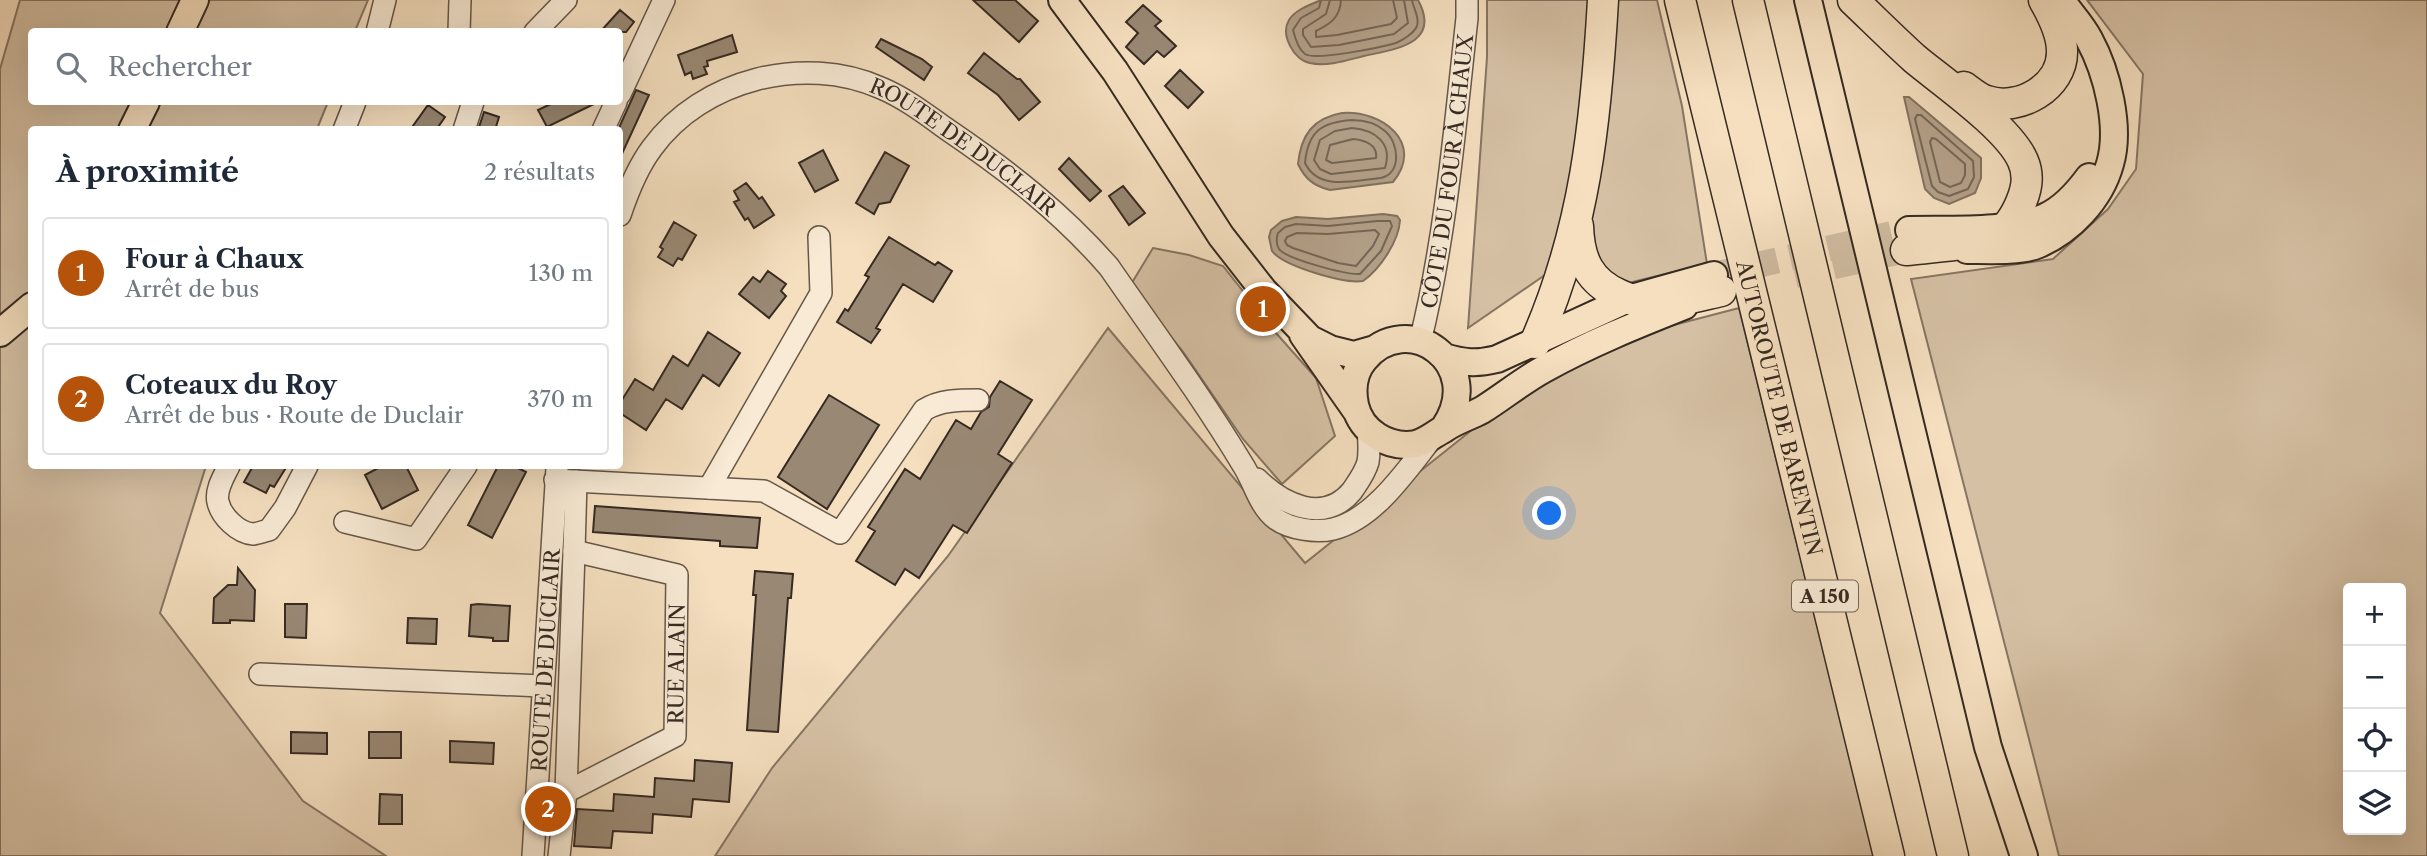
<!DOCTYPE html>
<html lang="fr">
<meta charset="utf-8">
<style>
:root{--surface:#fff;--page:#f2f2f3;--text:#1f2937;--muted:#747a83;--line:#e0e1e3;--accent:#b45309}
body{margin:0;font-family:"Libre Caslon Text",serif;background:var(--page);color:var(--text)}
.controls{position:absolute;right:21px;bottom:21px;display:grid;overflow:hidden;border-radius:7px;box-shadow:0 7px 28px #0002}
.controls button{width:63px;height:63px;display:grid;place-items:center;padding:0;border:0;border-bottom:2px solid var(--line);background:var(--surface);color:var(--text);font:35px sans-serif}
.you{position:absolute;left:1550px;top:514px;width:24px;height:24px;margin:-18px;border:5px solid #fff;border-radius:50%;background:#1a73e8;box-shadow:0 0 0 10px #1a73e833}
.badge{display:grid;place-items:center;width:46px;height:46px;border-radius:50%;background:var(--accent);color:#fff;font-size:23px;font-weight:700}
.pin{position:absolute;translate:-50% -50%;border:4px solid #fff;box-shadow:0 2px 7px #0006}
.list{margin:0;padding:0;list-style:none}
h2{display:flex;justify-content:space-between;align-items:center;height:91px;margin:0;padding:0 28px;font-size:30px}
h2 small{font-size:23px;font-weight:400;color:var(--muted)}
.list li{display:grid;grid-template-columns:46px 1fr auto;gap:21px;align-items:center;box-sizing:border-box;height:112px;margin:0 14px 14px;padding:0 14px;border:2px solid var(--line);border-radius:7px}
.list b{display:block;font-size:26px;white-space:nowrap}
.list p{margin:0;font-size:23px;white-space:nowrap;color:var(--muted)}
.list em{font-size:23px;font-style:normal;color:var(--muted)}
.icon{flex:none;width:38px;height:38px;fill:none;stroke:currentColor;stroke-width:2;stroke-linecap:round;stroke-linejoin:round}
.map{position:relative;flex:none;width:2427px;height:856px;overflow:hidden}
.search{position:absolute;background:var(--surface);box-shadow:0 7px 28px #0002;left:28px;top:28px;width:595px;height:77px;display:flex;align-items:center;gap:18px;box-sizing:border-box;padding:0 24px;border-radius:7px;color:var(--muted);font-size:26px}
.panel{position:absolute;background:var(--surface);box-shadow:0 7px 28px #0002;left:28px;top:126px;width:595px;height:343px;border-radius:7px}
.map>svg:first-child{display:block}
</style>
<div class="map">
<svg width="2427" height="856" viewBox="0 0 2427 856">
<rect width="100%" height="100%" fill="#f5dfbf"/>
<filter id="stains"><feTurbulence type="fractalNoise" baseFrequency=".00286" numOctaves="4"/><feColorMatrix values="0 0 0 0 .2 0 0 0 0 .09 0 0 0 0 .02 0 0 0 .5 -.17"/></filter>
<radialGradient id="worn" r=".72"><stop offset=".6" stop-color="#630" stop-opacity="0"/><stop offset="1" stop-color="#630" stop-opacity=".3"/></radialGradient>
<path fill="#d5c0a4" stroke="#867563" stroke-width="2" fill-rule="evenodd" d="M20,0H368L355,31L32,32V102H328L317,129L32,130V466H206L160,613L303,801L386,856H0V69Z
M1487,0H1657L1682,106L1707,264L1624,284L1558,266L1468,328L1487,57Z
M2087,0H2427V856H2059L1911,279L2053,259L2108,209L2136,169L2143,74ZM2348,588H2401V830H2348Z
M1153,248L1189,255L1223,266L1276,333L1316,378L1335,436L1282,484L1243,439L1184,353L1130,286Z
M1739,308L1874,856H715L772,768L948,556L1108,328L1305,563L1517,394L1624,338Z"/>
<path fill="#b4a18a" stroke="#827160" stroke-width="2" d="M1321,0H1418C1442,44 1395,49 1364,56C1348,60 1327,67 1310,63C1294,60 1280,35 1289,20C1296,9 1310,5 1321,0Z
M1904,97H1909L1981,158V178L1975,193L1949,204L1934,198L1925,189Z
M1342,113C1382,110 1425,143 1393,182L1330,190C1314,186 1305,179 1298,164C1301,135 1313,118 1342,113Z
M1383,214L1397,216L1400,220C1399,241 1380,269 1363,281C1344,284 1283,266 1272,251L1269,237L1271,230L1282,221L1296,217L1328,219Z"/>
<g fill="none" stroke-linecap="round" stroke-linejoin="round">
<path stroke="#756656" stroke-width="2" d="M1321,0L1319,8L1301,18L1293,30C1295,38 1298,49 1305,54C1316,61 1382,47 1396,43C1403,40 1414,33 1417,26C1420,17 1413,8 1412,0
M1330,0L1326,14L1303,29V35L1311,47L1339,45L1394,34L1408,23L1404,0
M1341,0C1340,18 1330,24 1316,31V37L1337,35L1391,24L1397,18L1393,0
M1917,115H1921L1973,161L1974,177L1968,189L1949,196L1938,192L1932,186L1915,119Z
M1352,120C1363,120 1376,123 1385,131C1399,143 1402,173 1381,178C1355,180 1319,192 1305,163C1308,131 1322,122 1352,120Z
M1352,128C1375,130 1393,143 1385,168L1331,174L1320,169L1314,160L1320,140L1335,131Z
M1932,138L1936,139L1965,164V175L1961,183L1950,187L1940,182L1930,142Z
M1353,139C1365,140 1378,145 1376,158L1332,163L1326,160L1330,145Z
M1377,221H1390L1392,226L1381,251L1360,274C1347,275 1286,259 1279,249C1276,244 1276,239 1278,233L1285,227L1296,224L1328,226Z
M1375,230L1379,234L1373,246L1356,266L1338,263L1293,248L1287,245L1285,241L1287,237L1297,233L1328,234Z"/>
</g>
<path fill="#998874" stroke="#362a22" stroke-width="2" d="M973,0H1015L1038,21L1019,42Z
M1143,5L1161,21L1155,26L1176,46L1164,57L1157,51L1144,64L1126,47L1138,33L1126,22Z
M620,10L634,22L626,32H600Z
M732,35L737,52L707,61L708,66L704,67L707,74L693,79L691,72L685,75L678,55Z
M881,39L922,59L932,67L924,80L876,47Z
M984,53L1017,79H1020L1040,102L1019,120L998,95L968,73Z
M1180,70L1203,92L1188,108L1165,86Z
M636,90L649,95L620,158V130H618Z
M555,102H598L547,127L538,110Z
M428,105L445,117L436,130H410Z
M484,112L499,117L495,130H478Z
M823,150L838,180L815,192L799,163Z
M885,152L909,166L890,202L879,204L874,214L856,203Z
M1069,158L1101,191L1090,201L1059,169Z
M746,183L759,199L762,197L774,215L754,228L748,218L745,220L734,202L739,200L734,191Z
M1123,186L1145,213L1129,225L1109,196Z
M674,222L696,235L682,260L678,258L673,266L658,257L663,249L660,247Z
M889,237L935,265L938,262L952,271L933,302L903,284L876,328L880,330L871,343L837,322L845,309L848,311L869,277L865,275Z
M768,271L786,284L781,291L786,296L769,318L739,294L753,277L760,282Z
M708,332L740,353L719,386L703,375L682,409L666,399L646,430L620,413V403L635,379L653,390L673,356L688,366Z
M1000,381L1032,400L998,454L1012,463L967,533L953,525L919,578L905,569L895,585L856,561L875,531L868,527L905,469L920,479L956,420L971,429L981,412L989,407L990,397Z
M829,395L879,425L827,509L778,477Z
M253,466H287L274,487L270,485L266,493L244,482Z
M382,466H406L418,490L382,509L365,475Z
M498,466H514L526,472L492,538L468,525Z
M595,506L760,518L757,548L720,546V541L593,532Z
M238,568L255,590L254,621L230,620V623H213L214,598L228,585H237Z
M755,571L793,574L791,598H788L778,732L747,730L756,595H753Z
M285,604H307L306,638L285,637Z
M478,604L510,606L508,641H493V638L469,636L471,605Z
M408,618L437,619L436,644L407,643Z
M291,732L327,733V754L291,753Z
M369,732H401V758H369Z
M450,741L494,743L493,764L450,762Z
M695,760L732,763L729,802L693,799L691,817L653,814L652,833L613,831L611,848L574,846L577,809L613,811L614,794L654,797L655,778L694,781Z
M380,794L402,795V824H379Z"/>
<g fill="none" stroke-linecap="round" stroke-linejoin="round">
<path stroke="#cfbba0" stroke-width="26" stroke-dasharray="26 13" stroke-linecap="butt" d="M1714,275L1909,230
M1795,275L1906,250"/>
<defs>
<g id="minor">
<path d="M377,32L385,0"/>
<path d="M459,32L460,0"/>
<path d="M535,32L566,0"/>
<path d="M620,94L664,0"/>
<path d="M344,130L355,102"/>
<path d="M464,130L473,102"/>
<path d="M603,130L616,102"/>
<path id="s1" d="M620,215C628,191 637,168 652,148C702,79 804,54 881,88C905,98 927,115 948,130C1007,170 1062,213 1109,267C1154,332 1202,397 1243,465C1254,482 1259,506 1276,519C1290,529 1316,533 1333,529C1375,519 1407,469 1433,437"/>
<path id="s2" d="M1420,342C1446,236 1455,126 1467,18V0"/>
<path d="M229,466C224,476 215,490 218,502C221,516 238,533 253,534C257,534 264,531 269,530L285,508L307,466"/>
<path d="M1257,479C1282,504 1324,525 1352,491C1358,482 1365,473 1368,462C1370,451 1369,440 1368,429"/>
<path d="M555,480L764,491L840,533L924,410C940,400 959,400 978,400"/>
<path d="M709,488L821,293L819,237"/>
<path d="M345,522L416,539L466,466"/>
<path d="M260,674L542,686"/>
<path d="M566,792L574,551"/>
<path id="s3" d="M533,856L557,468"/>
<path id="s4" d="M559,856L566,792L675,736L677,575L574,551L576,481"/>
</g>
<path id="major" d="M1062,0L1115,71L1221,236L1264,291L1310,339L1330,349L1354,355L1375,349
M1808,0L1988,747L2024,856
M180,32L195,0
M132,130L146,102
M1909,230C1949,229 2010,233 2045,217C2063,209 2078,192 2089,177
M1967,250C1986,250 2020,252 2037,245C2070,231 2100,200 2110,164C2121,127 2107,72 2089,39C2082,25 2070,13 2061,0
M0,333L32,306
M1303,335L1357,412
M1444,357C1463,363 1477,364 1497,359L1628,299L1714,275
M1444,428C1488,364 1407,307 1364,360C1353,373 1352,390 1355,405C1361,432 1389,449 1416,444C1427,441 1434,434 1444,429C1455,421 1469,417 1482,410C1503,397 1522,381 1544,369C1589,344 1636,325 1684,306"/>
<g id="highway">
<path id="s5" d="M1680,0L1889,856"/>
<path d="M1748,0L1953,856"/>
<path d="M1853,0C1874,20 1894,40 1915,59C1944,83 2009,128 2023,161C2030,177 2026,192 2019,207C2013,220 2004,233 1990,237C1964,246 1933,247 1906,250"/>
<path d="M1964,87C1971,92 1979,99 1987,101C2019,112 2063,87 2062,51C2062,34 2052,14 2044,0"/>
<path d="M1578,226C1579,259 1589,282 1620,295C1629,299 1641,304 1651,304C1674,303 1699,296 1721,291"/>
<path d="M1535,343C1585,230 1596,122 1603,0"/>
</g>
</defs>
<use href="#minor" stroke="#665749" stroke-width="24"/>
<use href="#major" stroke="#362a22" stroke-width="30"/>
<use href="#highway" stroke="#362a22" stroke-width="33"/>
<use href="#minor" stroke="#f8ead5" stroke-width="21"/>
<use href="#major" stroke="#f5dfbf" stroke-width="26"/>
<use href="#highway" stroke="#f5dfbf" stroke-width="30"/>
</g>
<g text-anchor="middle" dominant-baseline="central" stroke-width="5" stroke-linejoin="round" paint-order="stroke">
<rect fill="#f8ead5" stroke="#706458" stroke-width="2" x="1792" y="580.5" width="66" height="31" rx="5"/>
<g font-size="19" font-weight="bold" fill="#362a22">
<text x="1825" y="596">A 150</text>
</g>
<g font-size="21" fill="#362a22" stroke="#f8ead5">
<text stroke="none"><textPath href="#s1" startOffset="430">ROUTE DE DUCLAIR</textPath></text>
<text stroke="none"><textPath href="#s2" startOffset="173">CÔTE DU FOUR À CHAUX</textPath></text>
<text stroke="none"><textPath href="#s5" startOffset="420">AUTOROUTE DE BARENTIN</textPath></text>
<text stroke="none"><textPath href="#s3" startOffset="196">ROUTE DE DUCLAIR</textPath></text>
<text stroke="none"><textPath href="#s4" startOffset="259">RUE ALAIN</textPath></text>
</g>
</g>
<rect width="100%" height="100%" filter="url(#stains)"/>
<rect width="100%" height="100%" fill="url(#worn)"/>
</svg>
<div class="controls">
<button>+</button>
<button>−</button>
<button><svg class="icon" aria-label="locate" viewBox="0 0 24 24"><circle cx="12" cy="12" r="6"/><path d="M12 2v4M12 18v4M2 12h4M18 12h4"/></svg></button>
<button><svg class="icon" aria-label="layers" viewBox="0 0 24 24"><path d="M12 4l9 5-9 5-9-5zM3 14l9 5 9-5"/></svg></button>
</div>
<div class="you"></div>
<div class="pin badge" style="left:1263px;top:309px">1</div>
<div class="pin badge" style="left:548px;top:809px">2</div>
<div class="search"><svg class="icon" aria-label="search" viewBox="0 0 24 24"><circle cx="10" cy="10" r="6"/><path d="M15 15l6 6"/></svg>Rechercher</div>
<section class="panel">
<h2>À proximité<small>2 résultats</small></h2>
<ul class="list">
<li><span class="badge">1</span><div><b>Four à Chaux</b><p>Arrêt de bus</p></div><em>130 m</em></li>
<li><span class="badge">2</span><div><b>Coteaux du Roy</b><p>Arrêt de bus · Route de Duclair</p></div><em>370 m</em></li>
</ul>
</section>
</div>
